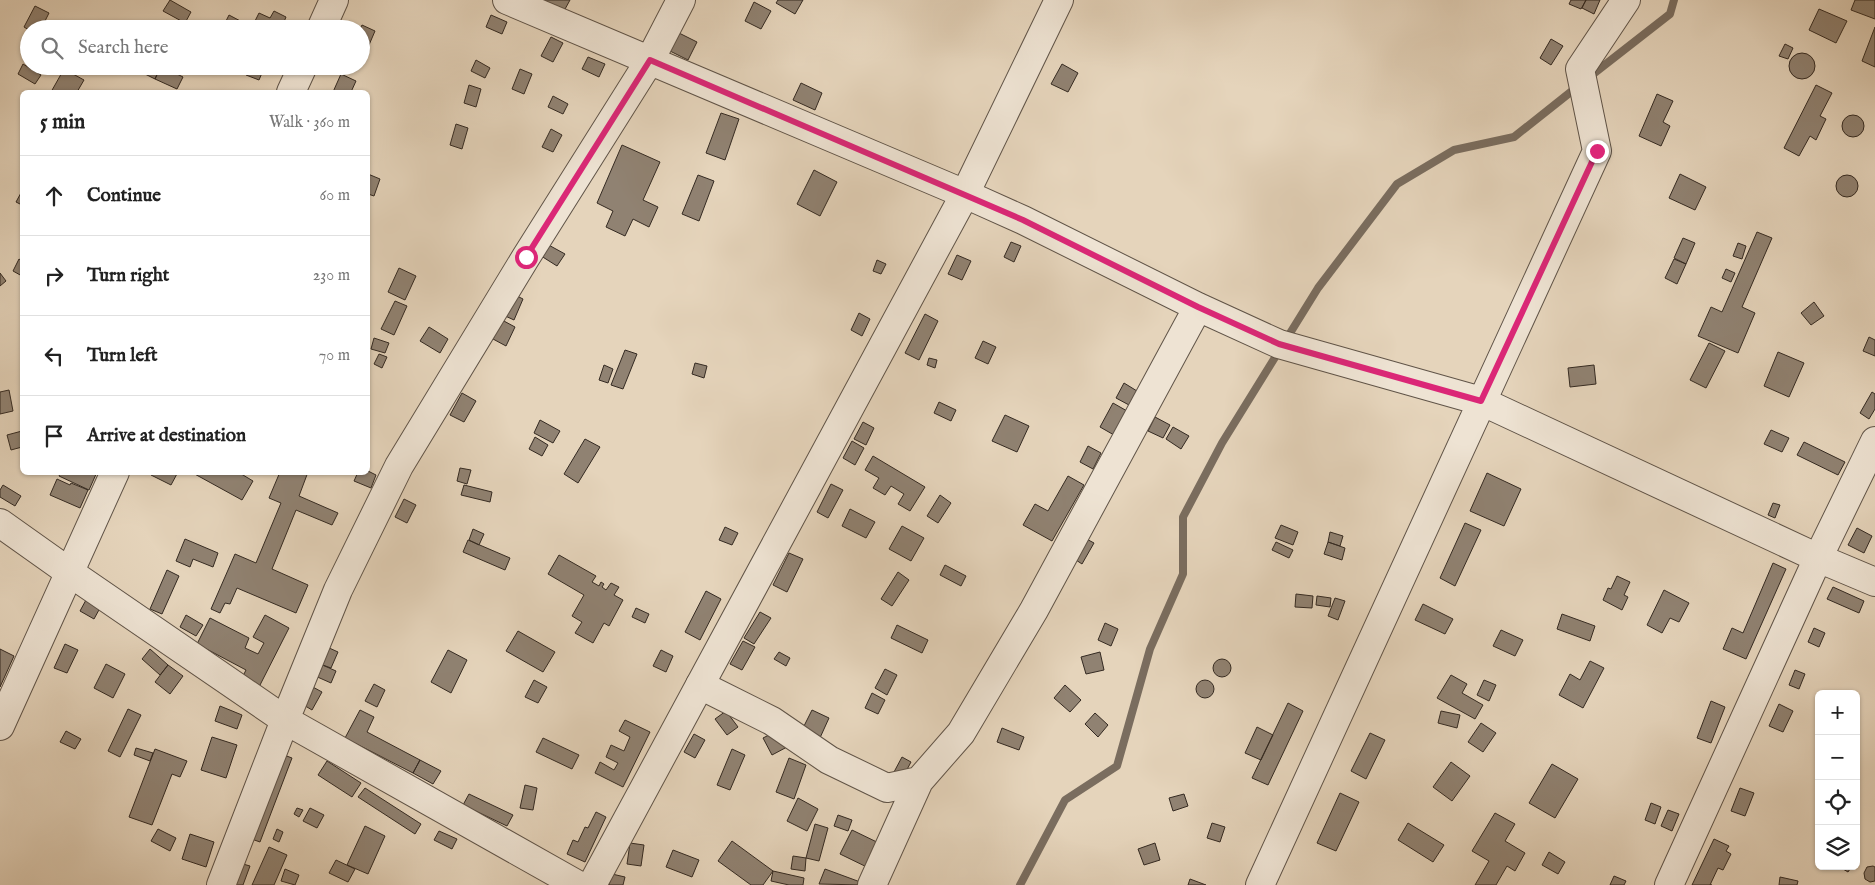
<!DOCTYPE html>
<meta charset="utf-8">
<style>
:root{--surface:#fff;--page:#f2f2f2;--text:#222;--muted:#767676;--line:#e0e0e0}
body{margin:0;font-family:"IM FELL English",serif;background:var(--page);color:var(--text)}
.controls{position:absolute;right:15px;bottom:15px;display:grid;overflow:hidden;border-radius:8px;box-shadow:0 1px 4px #0004}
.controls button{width:45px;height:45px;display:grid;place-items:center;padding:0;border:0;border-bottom:1px solid var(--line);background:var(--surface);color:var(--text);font:25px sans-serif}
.stop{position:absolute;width:15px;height:15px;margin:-11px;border:4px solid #db2777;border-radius:50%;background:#fff}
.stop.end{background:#db2777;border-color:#fff;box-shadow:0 1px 5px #0008}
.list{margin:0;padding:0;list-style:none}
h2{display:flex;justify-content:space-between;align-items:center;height:65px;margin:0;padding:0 20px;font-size:21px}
h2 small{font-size:16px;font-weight:400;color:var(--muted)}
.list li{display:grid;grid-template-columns:32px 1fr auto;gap:15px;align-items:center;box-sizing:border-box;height:80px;padding:0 20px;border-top:1px solid var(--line)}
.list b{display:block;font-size:19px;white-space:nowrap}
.list em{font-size:16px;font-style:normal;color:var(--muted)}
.icon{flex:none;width:28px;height:28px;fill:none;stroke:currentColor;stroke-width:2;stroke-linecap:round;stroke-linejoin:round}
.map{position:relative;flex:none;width:1875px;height:885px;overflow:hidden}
.search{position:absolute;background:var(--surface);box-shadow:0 1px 4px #0004;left:20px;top:20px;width:350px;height:55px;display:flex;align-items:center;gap:12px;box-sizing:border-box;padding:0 18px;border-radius:28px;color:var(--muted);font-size:19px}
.panel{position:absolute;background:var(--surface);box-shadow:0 1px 4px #0004;left:20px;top:90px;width:350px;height:385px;border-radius:8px}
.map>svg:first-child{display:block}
</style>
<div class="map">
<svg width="1875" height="885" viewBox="0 0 1875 885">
<rect width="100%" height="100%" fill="#e5d4bb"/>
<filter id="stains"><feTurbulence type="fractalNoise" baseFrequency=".004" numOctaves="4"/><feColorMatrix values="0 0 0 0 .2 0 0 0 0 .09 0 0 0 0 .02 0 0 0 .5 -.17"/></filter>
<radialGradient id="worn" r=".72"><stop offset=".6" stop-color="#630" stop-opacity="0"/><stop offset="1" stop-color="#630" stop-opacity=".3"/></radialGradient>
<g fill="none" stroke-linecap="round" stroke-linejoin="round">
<path stroke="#7a6d5f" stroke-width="8" d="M1588,78L1670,14L1674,0
M1020,885L1065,800L1117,766L1150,649L1183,574V517L1222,443L1318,288L1397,184L1454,150L1514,137L1577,87"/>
</g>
<path fill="#908272" stroke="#342a22" d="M170,0L191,12L185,23L163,11Z
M543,0H570L564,11Z
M778,0H803L795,14L776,3Z
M1571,0H1586L1581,9L1569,4Z
M1586,0H1600L1594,14L1582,8Z
M1855,0H1875V19L1851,10Z
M754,2L771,11L761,29L745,21Z
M35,6L49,13L41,29L29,30L24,27Z
M1819,9L1847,21L1836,43L1809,30Z
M274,11L286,17L281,29H251L259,13L270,18Z
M229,15L246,24L244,29H222Z
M491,15L507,22L502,34L486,27Z
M182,22L196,29H179Z
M362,25L375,31L366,52L361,50L360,29Z
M1875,27V67L1862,61Z
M675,31L697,42L688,60L666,49Z
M551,37L563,43L553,62L541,56Z
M1551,39L1563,46L1551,65L1540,58Z
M1785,44L1793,48L1788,59L1779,56Z
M1789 66a13 13 0 1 1 26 0a13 13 0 1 1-26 0Z
M588,57L605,64L599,77L582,69Z
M476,60L490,68L485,78L471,71Z
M23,64L41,75L35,84L18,74Z
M1062,64L1078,73L1068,92L1051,84Z
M129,66H161L155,79Z
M161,66L183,77L177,89L155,79Z
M249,66H265L259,80L246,75Z
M64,69L84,80L77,92H51Z
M520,69L532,74L524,94L512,89Z
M341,74L356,81L351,92H333Z
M801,83L822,93L815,110L793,100Z
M469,85L481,89L476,107L464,103Z
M1816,85L1832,93L1820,116L1826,119L1816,140L1810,136L1799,156L1784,148Z
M1657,94L1673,101L1663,122L1670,126L1661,146L1639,136Z
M553,96L568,104L563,114L548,107Z
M721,113L739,119L725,160L706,153Z
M1842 126a11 11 0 1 1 22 0a11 11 0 1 1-22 0Z
M456,124L468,128L462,149L450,145Z
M551,129L562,135L553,152L542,147Z
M622,145L660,162L643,200L658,207L649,227L633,219L625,236L606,227L613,211L597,203Z
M814,170L837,182L820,216L797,204Z
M368,174L380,179L374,196L368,194Z
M1680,174L1706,187L1695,210L1669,198Z
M698,175L714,181L699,221L682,214Z
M1836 186a11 11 0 1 1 22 0a11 11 0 1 1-22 0Z
M22,191V205L16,202Z
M1757,232L1772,238L1742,307L1755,313L1738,353L1698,336L1711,307L1722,312Z
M1683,238L1695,243L1686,264L1674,258Z
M1011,242L1021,246L1014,262L1004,257Z
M545,243L565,254L557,266L538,254Z
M1738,243L1746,246L1742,259L1733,256Z
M957,255L971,261L962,280L948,274Z
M19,259L22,261V276L13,271Z
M1674,259L1686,264L1677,284L1665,278Z
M877,260L886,264L881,274L873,271Z
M399,268L416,276L405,300L388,292Z
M1726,269L1735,273L1731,282L1722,278Z
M0,273L6,281L0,286Z
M511,293L523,299L514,320L501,314Z
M395,301L407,306L394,335L381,329Z
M1814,302L1824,316L1811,325L1801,313Z
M859,313L870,319L862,336L851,330Z
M925,314L938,321L919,360L905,353Z
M502,320L515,327L506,346L493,339Z
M429,327L448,339L440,353L420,341Z
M1869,337L1875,340V356L1863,351Z
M374,338L389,343L385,353L371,349Z
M983,341L996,347L988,364L975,358Z
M1709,343L1725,351L1706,388L1690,380Z
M625,350L637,354L623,389L611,385Z
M1778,352L1804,363L1789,397L1764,386Z
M379,354L387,357L382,368L374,364Z
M929,358L937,360L935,368L927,365Z
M695,363L707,366L704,378L692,374Z
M604,365L613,369L608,383L599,380Z
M1594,365L1596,384L1570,387L1568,368Z
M1124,383L1137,391L1129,405L1116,398Z
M9,390L13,411L0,414V392Z
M1872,392L1875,394V409L1869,419L1860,413Z
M462,393L476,401L464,422L450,415Z
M939,402L956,410L951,421L934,413Z
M1113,403L1127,411L1114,435L1100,427Z
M1005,415L1029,426L1017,452L992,441Z
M1155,417L1170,425L1163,438L1148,431Z
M540,420L560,431L553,443L534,433Z
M863,422L874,428L866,445L854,439Z
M1173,427L1189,436L1181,449L1166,439Z
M1771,430L1789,438L1782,452L1764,444Z
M22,431V447L11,450L7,435Z
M535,437L548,445L542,456L529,449Z
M585,439L600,447L578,483L564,474Z
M852,441L864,448L855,465L843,458Z
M1804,442L1845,462L1838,475L1797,455Z
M1088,446L1101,453L1093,469L1080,462Z
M873,456L925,487L910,511L898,504L904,494L891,486L885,495L873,488L879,478L865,470Z
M460,468L471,470L467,484L457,481Z
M368,471L376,475L371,488L354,481L358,472H368Z
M61,472H97L89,490L59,476Z
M152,472H178L171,485L151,475Z
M191,472H238L253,481L242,500Z
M280,472H308L299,496L338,513L332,525L296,510L272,569L308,585L296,613L237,588L230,604L225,603L220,613L211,609L235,554L256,563L281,503L269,498Z
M1487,473L1521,489L1504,526L1470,511Z
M1068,476L1084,485L1052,541L1023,525L1035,504L1048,511Z
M57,479L70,485L71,483L88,490L80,508L50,495Z
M831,484L843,490L828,518L817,512Z
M3,485L21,496L15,506L0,497V490Z
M464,485L492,492L490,502L461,495Z
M940,495L951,503L938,523L927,516Z
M404,499L416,505L407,523L395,517Z
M1773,503L1780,505L1775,518L1768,515Z
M850,509L875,522L866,538L842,526Z
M1465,523L1481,530L1455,586L1440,578Z
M1281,525L1298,532L1293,545L1275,538Z
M902,526L924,538L911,561L889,549Z
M725,527L738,533L732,545L719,540Z
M1857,528L1872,536L1864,553L1848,545Z
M473,529L484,534L479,545L469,540Z
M1330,532L1343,536L1340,546L1328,542Z
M1081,536L1094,543L1082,564L1070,556Z
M185,539L218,553L213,567L193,559L190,567L176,561Z
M468,540L510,558L505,570L463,552Z
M1276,542L1293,550L1289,558L1272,550Z
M1328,542L1345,548L1342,560L1324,554Z
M789,553L803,559L787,592L773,585Z
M559,555L596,576L592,582L599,586L601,582L604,584L602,587L606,590L611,583L619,587L614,595L623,600L609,626L604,623L593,643L575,633L582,622L572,616L584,595L548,574Z
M1773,563L1786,569L1746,659L1723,649L1732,628L1743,633Z
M945,565L966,576L961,586L940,575Z
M167,570L179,576L162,614L150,609Z
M898,572L909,580L892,606L881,599Z
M1617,576L1630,582L1624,595L1628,597L1622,610L1603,600L1608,588L1611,589Z
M1833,587L1864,601L1859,613L1827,599Z
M1664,590L1689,603L1679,622L1670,618L1662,633L1647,625Z
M706,591L721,599L700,640L685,632Z
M1296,594L1313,596L1312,608L1295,607Z
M1317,596L1331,598L1330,607L1316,605Z
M1335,598L1345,601L1338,620L1328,616Z
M86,600L100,608L94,619L80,611Z
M1423,604L1453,619L1445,634L1415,620Z
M636,608L649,614L645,623L632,617Z
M760,612L771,618L754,644L744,638Z
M1562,614L1595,626L1590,641L1557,629Z
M186,615L203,625L196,636L180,627Z
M265,615L289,628L259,687L242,678L246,670L197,644L210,618L249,638L245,648L258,654L264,643L253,637Z
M1105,623L1118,629L1111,646L1098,640Z
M897,625L928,640L922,653L891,638Z
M1814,628L1825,633L1819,647L1808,642Z
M1501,630L1523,640L1515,656L1493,646Z
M518,631L555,652L543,672L506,651Z
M743,641L755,647L742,670L730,664Z
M65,644L78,650L67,673L54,668Z
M327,647L338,652L331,668L320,664Z
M0,649L14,656L0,687Z
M150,649L168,665L160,675L142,659Z
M448,650L467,660L451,693L431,682Z
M661,650L673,656L666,672L653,666Z
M779,652L790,658L786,666L774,659Z
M1100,652L1104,670L1086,674L1081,657Z
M1213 668a9 9 0 1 1 18 0a9 9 0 1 1-18 0Z
M1590,661L1604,668L1583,708L1559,695L1570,674L1580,680Z
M318,663L336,671L331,683L313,675Z
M106,664L125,674L113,698L94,688Z
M168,665L183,676L170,694L155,682Z
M885,669L897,675L887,695L875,688Z
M1795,670L1805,674L1799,689L1789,685Z
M1451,675L1467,684L1462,693L1483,705L1475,719L1437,698Z
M1196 689a9 9 0 1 1 18 0a9 9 0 1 1-18 0Z
M534,680L547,687L538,703L525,697Z
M1484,680L1496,685L1489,701L1477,695Z
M374,684L385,690L377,707L365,701Z
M1065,685L1081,700L1070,712L1054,698Z
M311,686L322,692L312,710L302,704Z
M872,693L885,700L878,714L865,708Z
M1711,701L1725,707L1711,743L1697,738Z
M1288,703L1303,711L1268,785L1252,778Z
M1779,704L1793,711L1783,732L1769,726Z
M220,706L242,715L237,729L215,721Z
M128,709L141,715L120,757L108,751Z
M360,710L374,717L367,732L420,760L413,773L345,738Z
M812,710L829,718L819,740L801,732Z
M726,711L738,727L727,735L715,719Z
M1441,711L1460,715L1457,728L1438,723Z
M1095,713L1108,725L1098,737L1085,724Z
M625,720L650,732L623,787L595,773L600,762L614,770L618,763L606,757L611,745L624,751L630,737L619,731Z
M1481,723L1496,733L1483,752L1468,742Z
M1257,727L1273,735L1261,760L1245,753Z
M1002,728L1024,737L1019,750L997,742Z
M779,730L787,747L772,755L763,738Z
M66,731L81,739L75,749L60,742Z
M1370,733L1385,740L1366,779L1351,771Z
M694,734L705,740L695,758L684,752Z
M212,737L237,745L226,778L201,770Z
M543,738L579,755L572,769L536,752Z
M136,748L153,753L150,761L134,755Z
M155,749L187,761L180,777L172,774L152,825L129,817Z
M732,749L745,755L730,790L717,785Z
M276,752L292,758L260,842L243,836Z
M902,757L911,762L903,777L894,772Z
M789,758L806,765L794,799L776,792Z
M420,760L441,771L433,784L413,773Z
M327,761L361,783L352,797L318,775Z
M1451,762L1470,776L1452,801L1433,787Z
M1552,764L1578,779L1555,818L1529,803Z
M525,785L537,788L533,810L520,808Z
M365,788L421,824L415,834L358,797Z
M1740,788L1754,793L1745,816L1731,811Z
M1340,793L1359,802L1336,851L1317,843Z
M469,794L513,815L507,826L463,805Z
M1184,794L1188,806L1173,811L1169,798Z
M798,798L818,809L807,831L787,821Z
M1651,803L1661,807L1655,824L1645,820Z
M297,808L303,810L299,817L294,814Z
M310,808L324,815L317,828L303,821Z
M1668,810L1679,814L1672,831L1661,826Z
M596,812L606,817L585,862L567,854L573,840L578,842L585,827L588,828Z
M1495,813L1515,824L1505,841L1525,853L1515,871L1507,866L1496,885H1475L1489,861L1472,851Z
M838,815L852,820L848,831L834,826Z
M1212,823L1225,827L1220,842L1207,838Z
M1408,823L1444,845L1433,862L1398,840Z
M815,824L828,828L819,861L806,858Z
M365,826L385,836L368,874L347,865Z
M158,829L176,838L170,851L151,841Z
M277,829L283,832L279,842L273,839Z
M852,830L885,846L873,870L840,854Z
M439,831L457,839L452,849L434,840Z
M190,834L214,842L206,867L182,859Z
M1714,839L1729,846L1726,851L1731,854L1723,870L1718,868L1710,885H1712H1692Z
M732,841L773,871L763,885H751L718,861Z
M630,843L644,845L641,866L627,864Z
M1155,843L1160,860L1144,865L1138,849Z
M269,847L287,855L274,885H252Z
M673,850L699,860L692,877L666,867Z
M1549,852L1565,862L1558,874L1542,865Z
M793,856L806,858L805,871L791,869Z
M336,860L355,869L348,882L329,873Z
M236,862L250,866L243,885H228Z
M1838,866H1852L1848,872Z
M1873,866L1875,867V881L1870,882L1865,879L1864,873L1867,867Z
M285,869L299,875L295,885L281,881Z
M825,869L863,883V885L819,884Z
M773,871L804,878L803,885H789L771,881Z
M612,874L625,877L623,885H609Z
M1614,876L1626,881L1624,885H1610Z
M1780,877L1798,881L1797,885H1779Z
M1190,879L1206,885H1188Z"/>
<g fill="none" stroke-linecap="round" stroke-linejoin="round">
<defs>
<path id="minor" d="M507,0L965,194L1023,220L1198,307L1279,344L1481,401L1818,558L1875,582
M321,29L334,0
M291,92L303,66
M0,523L69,572L285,720L578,885
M700,685L772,721L829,760L887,788L919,781
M0,726L115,472
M221,885L285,720L338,590L399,466L526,257L650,60L681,0
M872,885L919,781L961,733L1034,610L1198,307
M1260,885L1597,151L1580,69L1626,0
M1669,885L1818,558L1875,441"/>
<path id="tertiary" d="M592,885L965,194L1059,0"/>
</defs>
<use href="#minor" stroke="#605448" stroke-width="30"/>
<use href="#tertiary" stroke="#605448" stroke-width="30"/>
<use href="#minor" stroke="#eee3d3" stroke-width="28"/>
<use href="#tertiary" stroke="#eee3d3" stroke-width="28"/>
</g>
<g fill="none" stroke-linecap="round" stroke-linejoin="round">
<path stroke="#db2777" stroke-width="6" d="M526,257L650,60L1023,220L1198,307L1279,344L1481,401L1597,151"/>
</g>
<rect width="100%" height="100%" filter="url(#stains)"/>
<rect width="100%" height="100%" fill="url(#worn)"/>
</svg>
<div class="controls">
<button>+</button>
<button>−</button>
<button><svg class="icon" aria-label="locate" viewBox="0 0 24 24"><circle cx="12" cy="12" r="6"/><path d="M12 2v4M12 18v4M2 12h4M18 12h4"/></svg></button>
<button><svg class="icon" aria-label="layers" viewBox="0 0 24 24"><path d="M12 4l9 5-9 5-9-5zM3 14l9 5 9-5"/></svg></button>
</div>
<div class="stop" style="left:526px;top:257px"></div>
<div class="stop end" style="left:1597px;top:151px"></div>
<div class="search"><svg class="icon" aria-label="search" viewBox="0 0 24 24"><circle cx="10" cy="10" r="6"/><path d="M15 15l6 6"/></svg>Search here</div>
<section class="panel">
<h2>5 min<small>Walk · 360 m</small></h2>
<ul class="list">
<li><svg class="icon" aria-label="ahead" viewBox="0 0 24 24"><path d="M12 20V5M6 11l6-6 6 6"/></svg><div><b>Continue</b></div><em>60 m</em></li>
<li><svg class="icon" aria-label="right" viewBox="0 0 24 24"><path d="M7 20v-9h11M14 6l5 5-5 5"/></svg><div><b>Turn right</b></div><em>230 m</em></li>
<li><svg class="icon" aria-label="left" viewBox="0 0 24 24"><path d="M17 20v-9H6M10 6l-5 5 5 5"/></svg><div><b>Turn left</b></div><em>70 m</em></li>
<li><svg class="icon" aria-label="arrive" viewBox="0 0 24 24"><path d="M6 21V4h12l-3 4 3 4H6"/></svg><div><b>Arrive at destination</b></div></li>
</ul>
</section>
</div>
